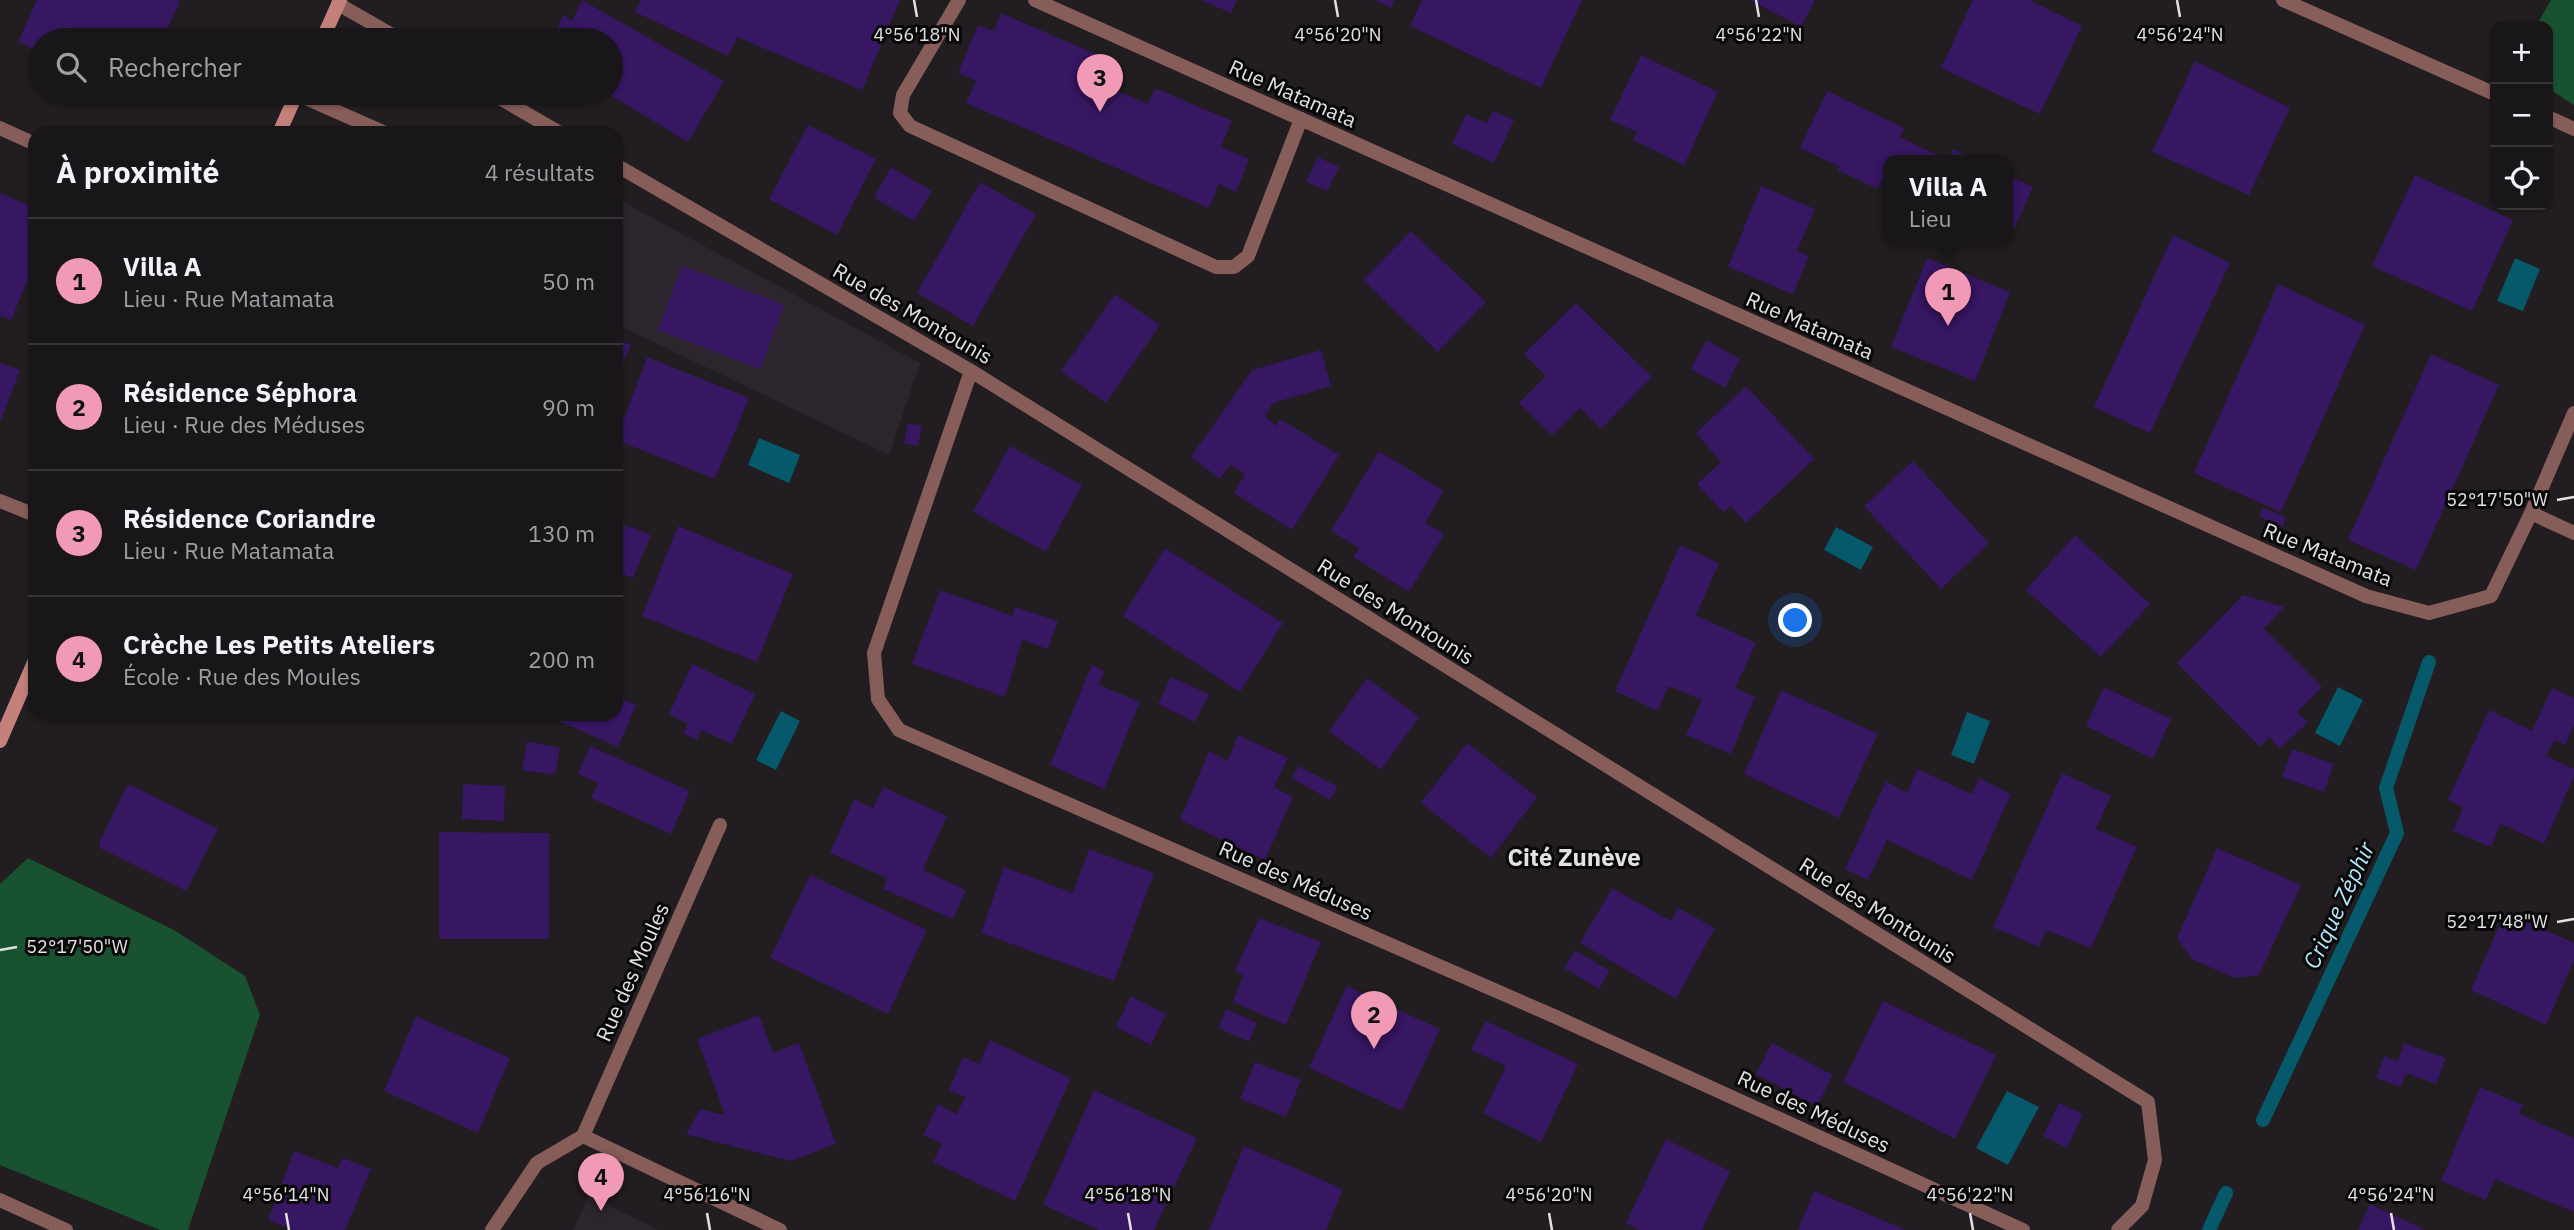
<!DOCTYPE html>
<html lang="fr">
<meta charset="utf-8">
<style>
:root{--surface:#191619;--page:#221f22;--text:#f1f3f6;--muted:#9f9fa2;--line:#373538;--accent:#f09ab6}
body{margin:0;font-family:"IBM Plex Sans",sans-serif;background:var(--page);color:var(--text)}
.controls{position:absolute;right:21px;top:21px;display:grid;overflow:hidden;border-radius:14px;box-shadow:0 2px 5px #0004}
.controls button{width:63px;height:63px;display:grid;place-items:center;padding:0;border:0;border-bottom:2px solid var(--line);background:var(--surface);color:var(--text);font:35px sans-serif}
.you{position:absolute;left:1796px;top:621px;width:24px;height:24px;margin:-18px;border:5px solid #fff;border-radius:50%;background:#1a73e8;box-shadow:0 0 0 10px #1a73e833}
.badge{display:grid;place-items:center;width:46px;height:46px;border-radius:50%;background:var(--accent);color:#111;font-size:23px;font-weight:700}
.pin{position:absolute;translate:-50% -58px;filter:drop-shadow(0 2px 4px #0008)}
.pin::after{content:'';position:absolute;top:37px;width:24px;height:21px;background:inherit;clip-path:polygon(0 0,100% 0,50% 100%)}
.popup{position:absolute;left:1883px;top:155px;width:130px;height:91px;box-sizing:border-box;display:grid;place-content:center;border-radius:14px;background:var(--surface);filter:drop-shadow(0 2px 5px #0005);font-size:23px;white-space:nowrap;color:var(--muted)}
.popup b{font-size:26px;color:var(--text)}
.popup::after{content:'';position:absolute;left:50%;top:100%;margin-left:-14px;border:14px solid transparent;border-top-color:var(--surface)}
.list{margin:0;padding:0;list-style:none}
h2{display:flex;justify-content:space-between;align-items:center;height:91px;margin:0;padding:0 28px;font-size:30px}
h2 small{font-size:23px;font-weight:400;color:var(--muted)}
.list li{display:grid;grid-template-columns:46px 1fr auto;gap:21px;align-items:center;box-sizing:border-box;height:126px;padding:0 28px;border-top:2px solid var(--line)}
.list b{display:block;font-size:26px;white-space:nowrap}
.list p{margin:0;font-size:23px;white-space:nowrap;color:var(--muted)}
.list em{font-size:23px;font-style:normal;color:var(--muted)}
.icon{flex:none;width:38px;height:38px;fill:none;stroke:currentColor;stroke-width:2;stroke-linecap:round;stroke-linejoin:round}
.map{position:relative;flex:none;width:2574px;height:1230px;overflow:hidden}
.search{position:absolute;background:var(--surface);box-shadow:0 2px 5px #0004;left:28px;top:28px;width:595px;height:77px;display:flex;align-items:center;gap:18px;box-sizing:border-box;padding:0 24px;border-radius:38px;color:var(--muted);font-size:26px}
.panel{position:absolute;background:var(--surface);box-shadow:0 2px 5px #0004;left:28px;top:126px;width:595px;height:595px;border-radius:21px}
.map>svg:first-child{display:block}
</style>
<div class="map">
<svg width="2574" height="1230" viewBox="0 0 2574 1230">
<rect width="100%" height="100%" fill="#211d21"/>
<path fill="#2d252e" d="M616,198L920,363L889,455L616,324Z
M589,1196L649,1225L658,1230H573Z"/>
<path fill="#195231" d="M2551,0H2574V105L2548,88V26H2536Z
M28,858L174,930L245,976L260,1015L188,1230H160L0,1165V884Z"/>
<path fill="#05596a" d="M2515,258L2540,269L2523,311L2497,301Z
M759,438L800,455L789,483L748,465Z
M1836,527L1873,547L1861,570L1824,550Z
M2338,687L2363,700L2340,746L2315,733Z
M781,711L800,721L776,770L756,760Z
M1967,712L1990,721L1974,764L1951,755Z
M2007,1091L2039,1107L2008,1165L1976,1148Z"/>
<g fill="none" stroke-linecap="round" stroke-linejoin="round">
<path stroke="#05596a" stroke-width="14" d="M2263,1120L2397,833L2386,788L2429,662
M2209,1230L2226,1193"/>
</g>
<path fill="#371662" d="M37,0H177L180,2L162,40H40V52L18,42Z
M582,0L724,81L688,142L607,93H611V40H562L554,35L564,15L572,21Z
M641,0H900L862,90L737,37L728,56L635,12Z
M1201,0H1237L1231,13Z
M1374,0H1394L1391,8Z
M1422,0H1582L1541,88L1410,26Z
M1750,0H1815L1801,27Z
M1973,0H2029L2082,26L2040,114L1941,68Z
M1001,13L1107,59L1097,82L1148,104L1155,88L1232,121L1221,147L1249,159L1236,192L1219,184L1209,208L966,103L976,81L958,73L978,25L994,31Z
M1641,55L1718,92L1684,165L1633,140L1637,132L1610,120Z
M2195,61L2290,108L2249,195L2152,152Z
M1827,91L1904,128L1900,137L1926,150L1949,159L1953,149L1975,160H1888V177L1884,175L1878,189L1837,170L1840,167L1800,148Z
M1493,111L1514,120L1494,163L1452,144L1466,114L1487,123Z
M808,125L876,159L837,235L769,199Z
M1318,157L1339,167L1327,191L1306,182Z
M891,167L932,191L914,221L874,198Z
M2008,175L2033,187L2007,244L1998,240H2008Z
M2415,175L2513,220L2472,311L2372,266Z
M980,182L1036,214L973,326L917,293Z
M1761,186L1815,209L1797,251L1809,256L1793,294L1728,267Z
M0,193L35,208V263L11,320L0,316Z
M1411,231L1486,302L1438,352L1363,280Z
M2173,235L2230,263L2150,433L2094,407Z
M1927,258L2010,292L1975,381L1891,347Z
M682,266L784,305L760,369L658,330Z
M2278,284L2365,325L2281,512L2194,473Z
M1115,294L1160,325L1106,403L1061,371Z
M1576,303L1652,377L1601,429L1580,408L1552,435L1519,403L1546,376L1524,354Z
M616,339L631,345L621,368L616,366Z
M1706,340L1740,359L1725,388L1691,369Z
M1321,350L1331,386L1273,403L1265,416L1276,426L1280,419L1339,455L1292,530L1234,493L1245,474L1230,465L1220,479L1191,457L1252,370Z
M2431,354L2499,385L2416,570L2348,540Z
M647,357L749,398L715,479L616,440Z
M0,363L20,370L0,423Z
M1746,386L1814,459L1746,523L1731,506L1723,512L1697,484L1721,462L1696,433Z
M908,423L922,426L918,446L904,444Z
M1010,446L1082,485L1046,552L973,512Z
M1379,451L1444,491L1425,523L1444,534L1409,592L1353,557L1359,548L1331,531Z
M1913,461L1989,543L1941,589L1864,506Z
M2263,508L2286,517L2283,527L2259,517Z
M619,523L651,535L633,578L616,571V531Z
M678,526L793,574L757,662L642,616Z
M2075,535L2150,604L2101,657L2026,590Z
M1680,545L1719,563L1696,615L1756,643L1735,688L1755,697L1731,754L1686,735L1702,700L1668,686L1658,711L1615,691Z
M1165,548L1283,623L1240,692L1123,616Z
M940,590L1013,616L1015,607L1058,621L1048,649L1022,640L1005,697L912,664Z
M2243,595L2284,607L2264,629L2322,687L2297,712L2308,722L2280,749L2269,737L2260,747L2177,663Z
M692,664L755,694L732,744L701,730L697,740L683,733L688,724L669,714Z
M1092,665L1104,671L1099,685L1140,702L1104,789L1050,765Z
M1171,677L1209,694L1195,722L1158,704Z
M1367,678L1419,717L1381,770L1329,731Z
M2104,687L2171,719L2153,759L2086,726Z
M2552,688L2574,698V725L2565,745L2554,740L2546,756L2574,769V776L2544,844L2501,824L2491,847L2453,831L2463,807L2448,800L2489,710L2532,731Z
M1781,690L1878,734L1839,818L1744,774Z
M616,696L636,705L618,747L543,714H616Z
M1238,735L1288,758L1274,787L1293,797L1265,860L1180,820L1209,751L1228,761Z
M527,741L560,748L555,775L522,770Z
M1467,743L1537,797L1491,858L1421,803Z
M590,746L690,791L671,834L591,798L598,783L578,774Z
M2292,749L2334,764L2324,792L2282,777Z
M1299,766L1338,787L1330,800L1292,778Z
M1917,769L1972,794L1979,778L2011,794L1972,880L1887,840L1868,880L1845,869L1886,781L1907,793Z
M2062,773L2111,796L2096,829L2137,847L2091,948L2046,930L2039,947L1993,927Z
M463,784L505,786L504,821L462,819Z
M131,785L218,829L186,891L100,848L99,843L127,786Z
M883,787L947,816L923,870L966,890L953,919L883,889L887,878L830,853L854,799L873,808Z
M439,832L549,833V939H439Z
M2217,848L2301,885L2259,975L2234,978L2192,959L2177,938Z
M1089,849L1154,873L1114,981L981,933L1004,867L1073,893Z
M810,875L927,930L888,1014L770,958Z
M1612,888L1671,921L1678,908L1715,928L1676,999L1580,943Z
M2505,912L2574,943V960L2546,1025L2471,990Z
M1259,918L1321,942L1286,1025L1233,1002L1243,975L1235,971Z
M1575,950L1610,971L1599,989L1564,968Z
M1347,986L1440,1029L1402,1111L1309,1068Z
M1131,996L1166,1014L1151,1045L1116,1027Z
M1883,1001L1996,1055L1955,1139L1843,1082Z
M1226,1009L1257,1023L1249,1042L1218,1028Z
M759,1015L773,1053L799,1043L836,1144L790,1161L686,1134L700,1109L725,1115L697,1039Z
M416,1016L510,1058L478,1133L384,1091Z
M1486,1021L1578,1064L1541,1142L1483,1113L1506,1066L1471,1050Z
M990,1040L1071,1078L1015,1201L933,1162L942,1144L923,1135L938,1104L957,1114L965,1097L949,1090L963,1057L979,1064Z
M1772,1043L1833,1075L1817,1106L1756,1074Z
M2404,1043L2446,1058L2436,1084L2406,1073L2401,1087L2376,1078L2384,1056L2398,1061Z
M1255,1062L1301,1080L1286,1117L1240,1099Z
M2480,1087L2523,1105L2519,1114L2574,1138V1212L2495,1179L2486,1200L2441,1181Z
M1094,1090L1197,1138L1154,1230H1099L1043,1205Z
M2059,1103L2083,1114L2067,1148L2043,1136Z
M1666,1139L1730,1171L1702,1230H1640L1626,1223Z
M1244,1146L1343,1189L1326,1230H1209Z
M294,1151L338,1168L343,1158L371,1169L345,1230H293L268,1220Z
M1814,1191L1906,1230H1798Z
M2370,1204L2404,1220L2425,1230H2358Z"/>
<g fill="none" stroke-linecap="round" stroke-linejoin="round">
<path stroke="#875d59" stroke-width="14" d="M959,0L903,95L900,113L910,126L1216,267H1234L1248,256L1301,119
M297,94L385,133"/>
<path stroke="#875d59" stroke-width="14" d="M1035,0L2366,596L2429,613L2491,596L2531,513L2574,413
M2283,0L2495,94
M338,4L401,40
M491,93L560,133
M2548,117L2574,129
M0,128L35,144
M616,165L971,371L2148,1102L2155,1160L2142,1206L2118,1230
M971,371L874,653L878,699L899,730L1556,1017L2023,1230
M0,501L35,515
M2531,513L2574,533
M583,1136L780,1230
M0,1200L66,1230
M492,1230L537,1163L583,1136L720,825"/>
<path stroke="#c4807a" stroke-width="14" d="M322,40L340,0
M279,133L297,93
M0,741L35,660"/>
</g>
<path fill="none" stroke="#e3e1e4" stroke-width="2.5" d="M914,0L917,17M1335,0L1338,17M1756,0L1759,17M2177,0L2180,17M2557,500L2574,497M2557,922L2574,919M0,950L17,947M286,1213L289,1230M707,1213L710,1230M1128,1213L1131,1230M1549,1213L1552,1230M1970,1213L1973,1230M2391,1213L2394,1230"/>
<g text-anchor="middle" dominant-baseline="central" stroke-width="6" stroke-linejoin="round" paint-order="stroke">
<g font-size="21" fill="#e3e1e4" stroke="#090809">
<text transform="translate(1293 93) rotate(24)">Rue Matamata</text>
<text transform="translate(913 313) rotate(30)">Rue des Montounis</text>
<text transform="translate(1810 325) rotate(24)">Rue Matamata</text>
<text transform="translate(2328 554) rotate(22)">Rue Matamata</text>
<text transform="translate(1396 611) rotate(32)">Rue des Montounis</text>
<text transform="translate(1296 880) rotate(24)">Rue des Méduses</text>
<text transform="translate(1878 910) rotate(32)">Rue des Montounis</text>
<text transform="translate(632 972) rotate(-66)">Rue des Moules</text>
<text transform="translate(1814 1111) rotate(25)">Rue des Méduses</text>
</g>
<g font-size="23" font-style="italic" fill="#b2ebfb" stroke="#090809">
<text transform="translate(2338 905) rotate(-65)">Crique Zéphir</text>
</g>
<g font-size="24" font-weight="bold" fill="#e3e1e4" stroke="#090809">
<text x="1574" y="857">Cité Zunève</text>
</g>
</g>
<g font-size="18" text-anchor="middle" fill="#e3e1e4" stroke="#090809" stroke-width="6" stroke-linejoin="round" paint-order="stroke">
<text x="917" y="41">4°56'18"N</text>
<text x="1338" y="41">4°56'20"N</text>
<text x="1759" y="41">4°56'22"N</text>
<text x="2180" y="41">4°56'24"N</text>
<text x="2497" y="506">52°17'50"W</text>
<text x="2497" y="928">52°17'48"W</text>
<text x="77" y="953">52°17'50"W</text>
<text x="286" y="1201">4°56'14"N</text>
<text x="707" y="1201">4°56'16"N</text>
<text x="1128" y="1201">4°56'18"N</text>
<text x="1549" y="1201">4°56'20"N</text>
<text x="1970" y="1201">4°56'22"N</text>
<text x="2391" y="1201">4°56'24"N</text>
</g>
</svg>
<div class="controls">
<button>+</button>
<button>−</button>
<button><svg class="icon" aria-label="locate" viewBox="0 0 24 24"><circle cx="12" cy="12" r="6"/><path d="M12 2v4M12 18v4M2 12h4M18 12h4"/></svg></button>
</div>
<div class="you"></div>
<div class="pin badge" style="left:1948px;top:326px">1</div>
<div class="popup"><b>Villa A</b>Lieu</div>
<div class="pin badge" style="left:1374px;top:1049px">2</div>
<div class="pin badge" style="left:1100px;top:112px">3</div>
<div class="pin badge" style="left:601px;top:1211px">4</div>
<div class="search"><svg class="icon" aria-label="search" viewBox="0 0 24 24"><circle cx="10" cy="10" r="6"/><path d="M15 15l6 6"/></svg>Rechercher</div>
<section class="panel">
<h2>À proximité<small>4 résultats</small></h2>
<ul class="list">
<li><span class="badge">1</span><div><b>Villa A</b><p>Lieu · Rue Matamata</p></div><em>50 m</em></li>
<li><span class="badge">2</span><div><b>Résidence Séphora</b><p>Lieu · Rue des Méduses</p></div><em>90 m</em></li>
<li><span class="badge">3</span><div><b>Résidence Coriandre</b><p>Lieu · Rue Matamata</p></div><em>130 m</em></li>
<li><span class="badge">4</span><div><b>Crèche Les Petits Ateliers</b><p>École · Rue des Moules</p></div><em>200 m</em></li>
</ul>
</section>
</div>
